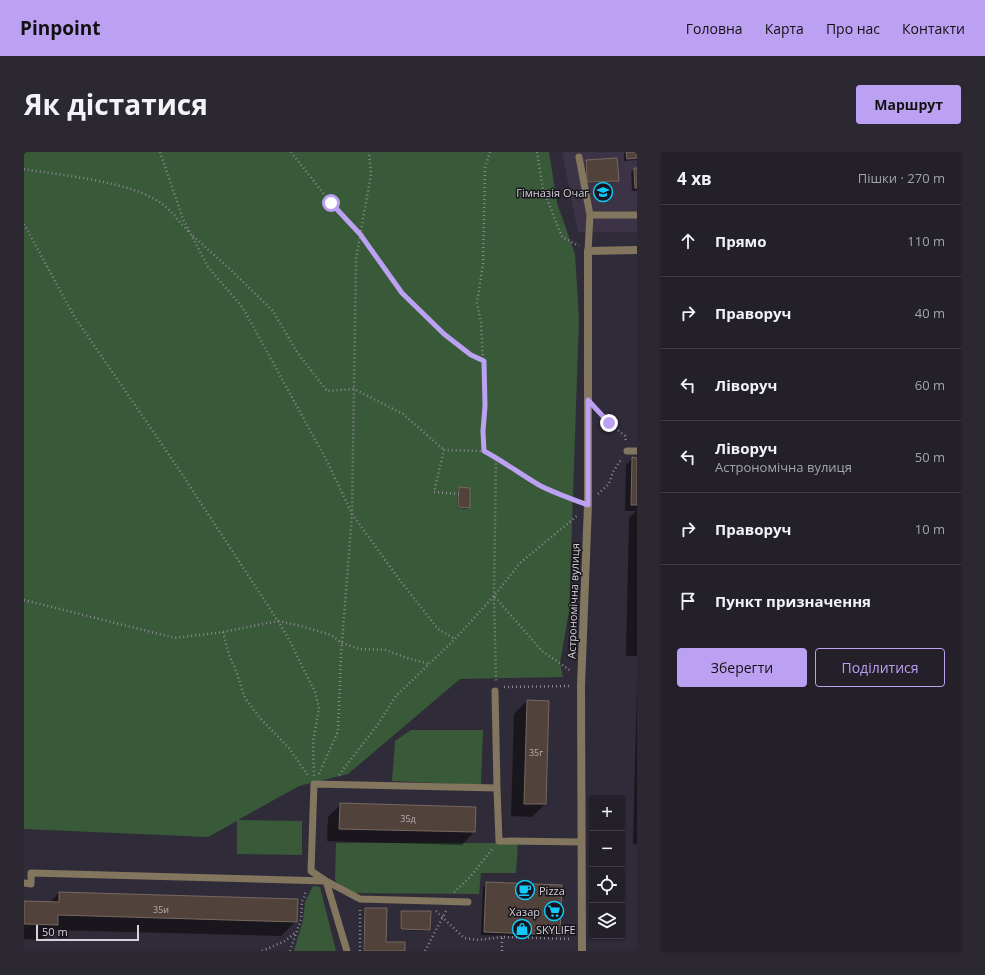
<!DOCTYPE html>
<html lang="uk">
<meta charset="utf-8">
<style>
:root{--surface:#24202a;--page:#2c2832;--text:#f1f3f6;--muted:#a3a3a8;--line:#413e47;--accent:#bca0f2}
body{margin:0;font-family:"Open Sans",sans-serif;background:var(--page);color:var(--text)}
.controls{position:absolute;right:12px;bottom:12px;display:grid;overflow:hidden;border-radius:4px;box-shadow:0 1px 3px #0004}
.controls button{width:36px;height:36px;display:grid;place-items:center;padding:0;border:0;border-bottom:1px solid var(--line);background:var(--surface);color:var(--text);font:20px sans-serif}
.scale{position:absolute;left:12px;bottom:10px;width:103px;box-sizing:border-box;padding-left:4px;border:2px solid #d7d3db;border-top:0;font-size:11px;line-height:14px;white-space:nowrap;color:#d7d3db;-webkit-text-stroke:3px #17151b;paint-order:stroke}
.stop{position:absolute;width:12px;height:12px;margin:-9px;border:3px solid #bca0f2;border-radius:50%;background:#fff}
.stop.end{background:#bca0f2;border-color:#fff;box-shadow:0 1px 4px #0008}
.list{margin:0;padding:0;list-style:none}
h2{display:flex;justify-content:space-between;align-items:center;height:52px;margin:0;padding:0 16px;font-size:17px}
h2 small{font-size:13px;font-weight:400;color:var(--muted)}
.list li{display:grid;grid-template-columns:26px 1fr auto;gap:12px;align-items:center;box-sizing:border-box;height:72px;padding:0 16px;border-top:1px solid var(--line)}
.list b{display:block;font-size:15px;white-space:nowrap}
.list p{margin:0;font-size:13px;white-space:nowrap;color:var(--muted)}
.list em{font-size:13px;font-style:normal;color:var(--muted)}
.actions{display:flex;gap:8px;padding:12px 16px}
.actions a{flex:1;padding:9px 0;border:1px solid var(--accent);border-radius:4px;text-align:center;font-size:14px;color:var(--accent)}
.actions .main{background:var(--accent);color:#111}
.icon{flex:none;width:22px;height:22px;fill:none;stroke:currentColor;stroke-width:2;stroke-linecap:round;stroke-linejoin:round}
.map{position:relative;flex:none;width:613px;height:799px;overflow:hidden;border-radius:4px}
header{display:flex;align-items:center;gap:24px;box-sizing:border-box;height:56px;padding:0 20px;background:var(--accent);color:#111}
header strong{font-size:19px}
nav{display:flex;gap:22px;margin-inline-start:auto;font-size:14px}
.intro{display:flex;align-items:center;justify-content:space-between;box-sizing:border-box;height:96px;padding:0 24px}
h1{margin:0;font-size:28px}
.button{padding:10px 18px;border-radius:4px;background:var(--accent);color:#111;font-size:14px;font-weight:700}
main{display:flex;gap:24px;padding:0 24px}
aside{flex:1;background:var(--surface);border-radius:4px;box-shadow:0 1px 3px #0004}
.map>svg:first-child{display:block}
</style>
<header>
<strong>Pinpoint</strong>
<nav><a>Головна</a><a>Карта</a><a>Про нас</a><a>Контакти</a></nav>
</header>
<div class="intro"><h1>Як дістатися</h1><a class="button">Маршрут</a></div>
<main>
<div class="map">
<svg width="613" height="799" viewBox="0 0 613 799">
<rect width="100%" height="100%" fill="#302b38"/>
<path fill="#3c3446" d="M538,0H613V80H554Z"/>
<path fill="#395a39" d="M0,0H525L533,51L551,102L555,167L545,459L536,511L539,525L436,527L324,622L275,634L214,668L278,669V703L213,702V669L184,685L0,677Z
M387,578H459L457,633L368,629L371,589Z
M312,691H494L492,721H457L455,742L320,741L311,728Z
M289,734L296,735L312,799H270L279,768L281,750Z"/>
<path fill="#0007" d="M600,0H613V8L600,9Z
M592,7L594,28L592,30L562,31L561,10L562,9Z
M610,17H613V39H608L607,21Z
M609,306L613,307V504H602L605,366L612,359H601L602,313Z
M435,336L445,356L443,357L433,356L434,337Z
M613,531V692H609Z
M503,549L523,550L521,652L508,665L487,664L490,562Z
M317,652L450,680L438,693L303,689L304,665Z
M462,731L535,782L532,785L457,783L459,735Z
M35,741L272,769L257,784L27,778L18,788L0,787V750L25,751Z
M341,757L361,791L380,799H339L340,758Z
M378,760L405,777L404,779L376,778V761Z"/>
<path fill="#51423b" stroke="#776860" d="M602,0H613V6L603,7Z
M593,6L595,29L563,30L562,8Z
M610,16H613V36H611Z
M608,305L613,306V353H607Z
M435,335L446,336V356L434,355Z
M503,548L525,549L522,652H500Z
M316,651L452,655L451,680L315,677Z
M462,730L538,733L536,783L460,780Z
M35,740L274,747L273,770L34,763V773L0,772V749L35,750Z
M341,756H363L362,790H381V799H340Z
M377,759H407L406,778L377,777Z"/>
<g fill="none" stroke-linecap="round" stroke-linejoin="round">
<path stroke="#8b8791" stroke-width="2.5" stroke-dasharray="1 3" stroke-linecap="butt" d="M136,0L159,67L184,115L219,156L304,311L328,362L375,427L414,477L431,487
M267,0L307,51L336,83L378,141L420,182L447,203L459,209
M513,0L519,37L538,85L555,94
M0,17C40,24 105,29 137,51C147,58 157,72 165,80
M0,72L50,164L152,313L254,469L273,473L307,483L318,491L336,497L362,498L380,505L405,512
M169,84L207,118L249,159L273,200L303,239L330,237L379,262L420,298
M574,259L585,271L601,284L602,290
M459,299V279L461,254L459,209L457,171L453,151L459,112L461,16L466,0
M472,305L516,333L554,349
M435,342L410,340L420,298L459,299L472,305L470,444L472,530
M574,342L585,332L589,320L598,306
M471,445L518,499L547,519
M0,448L151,486L199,480L254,469L267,491L274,506L291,540L295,556L289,590L290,624
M199,480L205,503L211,516L221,546L235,565L265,596L285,625
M480,535L547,534
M295,622L314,579L317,503L328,362L332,107L347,22L345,0
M315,623L354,572L372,544L431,487L470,444L496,411L554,363
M430,740L446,725L469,696
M412,759L440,786L454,788L478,785
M238,799L261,789L271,781
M266,799L277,767L278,749L281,744V738
M336,799V755
M401,799L422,759
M478,799V785L548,787"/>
<path stroke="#82765f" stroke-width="7" d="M555,5L566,63H613
M564,99L566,63
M603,299H613
M471,539L473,636
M302,729L323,799
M0,731L7,732V721L302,729
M444,750L336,747L302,729L287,719L290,632L473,636L475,689L557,690"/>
<path stroke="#82765f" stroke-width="8" d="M558,799L557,534L564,353V99L613,98"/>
</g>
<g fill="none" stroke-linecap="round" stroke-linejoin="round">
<path stroke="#bca0f2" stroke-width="5" d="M307,51L336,82L378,141L420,182L447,203L460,209L461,254L459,279L460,299C479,309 496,322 515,333C530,341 548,347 564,353V248L585,271"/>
</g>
<defs>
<symbol id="school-ring" viewBox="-11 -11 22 22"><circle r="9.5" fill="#17151b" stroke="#11cafb" stroke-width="1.5"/><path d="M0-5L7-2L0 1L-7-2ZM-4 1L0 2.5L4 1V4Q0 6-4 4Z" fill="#11cafb"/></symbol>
<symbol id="cafe-ring" viewBox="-11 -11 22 22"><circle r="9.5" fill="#17151b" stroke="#11cafb" stroke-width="1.5"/><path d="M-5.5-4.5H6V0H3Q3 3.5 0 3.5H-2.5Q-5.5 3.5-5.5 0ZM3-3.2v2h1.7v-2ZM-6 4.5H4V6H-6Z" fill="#11cafb"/></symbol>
<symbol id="supermarket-ring" viewBox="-11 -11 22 22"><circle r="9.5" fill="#17151b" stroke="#11cafb" stroke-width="1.5"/><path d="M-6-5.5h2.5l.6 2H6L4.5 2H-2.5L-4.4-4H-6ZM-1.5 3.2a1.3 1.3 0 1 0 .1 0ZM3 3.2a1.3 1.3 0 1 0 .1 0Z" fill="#11cafb"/></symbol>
<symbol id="shop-ring" viewBox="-11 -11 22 22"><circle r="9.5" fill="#17151b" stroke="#11cafb" stroke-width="1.5"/><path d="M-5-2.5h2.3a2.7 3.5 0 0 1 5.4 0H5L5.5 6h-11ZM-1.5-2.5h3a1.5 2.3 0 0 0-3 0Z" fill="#11cafb"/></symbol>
</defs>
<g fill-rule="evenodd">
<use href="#school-ring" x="568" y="29" width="22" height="22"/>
<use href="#cafe-ring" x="490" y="727" width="22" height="22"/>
<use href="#supermarket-ring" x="519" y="748" width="22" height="22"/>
<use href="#shop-ring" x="487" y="766" width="22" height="22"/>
</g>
<g text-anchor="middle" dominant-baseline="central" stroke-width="3" stroke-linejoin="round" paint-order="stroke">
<g font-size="9" fill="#b6afb3">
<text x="512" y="600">35г</text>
<text x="384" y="666">35д</text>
<text x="137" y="757">35и</text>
</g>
<g font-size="11" fill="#d7d3db" stroke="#17151b" text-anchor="end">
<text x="565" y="40">Гімназія Очаг</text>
<text x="515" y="738" text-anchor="start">Pizza</text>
<text x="516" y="759">Хазар</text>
<text x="512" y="777" text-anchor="start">SKYLIFE</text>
</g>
<g font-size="11" fill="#d7d3db" stroke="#17151b">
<text transform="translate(549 449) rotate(-88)">Астрономічна вулиця</text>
</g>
</g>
</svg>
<div class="controls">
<button>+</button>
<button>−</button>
<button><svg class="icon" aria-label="locate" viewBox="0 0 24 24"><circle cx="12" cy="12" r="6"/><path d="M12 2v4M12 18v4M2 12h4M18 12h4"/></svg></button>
<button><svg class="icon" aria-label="layers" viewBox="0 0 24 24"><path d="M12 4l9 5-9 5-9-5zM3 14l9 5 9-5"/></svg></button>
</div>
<div class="scale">50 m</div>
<div class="stop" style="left:307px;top:51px"></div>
<div class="stop end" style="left:585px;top:271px"></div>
</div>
<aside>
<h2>4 хв<small>Пішки · 270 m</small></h2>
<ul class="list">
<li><svg class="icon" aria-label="ahead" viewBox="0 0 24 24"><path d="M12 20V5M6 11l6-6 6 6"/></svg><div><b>Прямо</b></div><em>110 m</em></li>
<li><svg class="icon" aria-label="right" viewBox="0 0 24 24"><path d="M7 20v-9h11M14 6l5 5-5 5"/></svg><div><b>Праворуч</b></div><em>40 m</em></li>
<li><svg class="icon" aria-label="left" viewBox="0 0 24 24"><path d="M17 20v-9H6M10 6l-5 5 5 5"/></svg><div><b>Ліворуч</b></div><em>60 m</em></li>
<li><svg class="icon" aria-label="left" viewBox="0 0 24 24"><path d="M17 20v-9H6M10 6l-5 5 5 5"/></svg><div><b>Ліворуч</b><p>Астрономічна вулиця</p></div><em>50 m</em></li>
<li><svg class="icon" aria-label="right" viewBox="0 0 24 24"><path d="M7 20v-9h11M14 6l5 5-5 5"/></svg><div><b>Праворуч</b></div><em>10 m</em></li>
<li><svg class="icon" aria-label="arrive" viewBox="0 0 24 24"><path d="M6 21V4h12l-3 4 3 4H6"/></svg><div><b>Пункт призначення</b></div></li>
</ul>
<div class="actions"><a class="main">Зберегти</a><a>Поділитися</a></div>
</aside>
</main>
